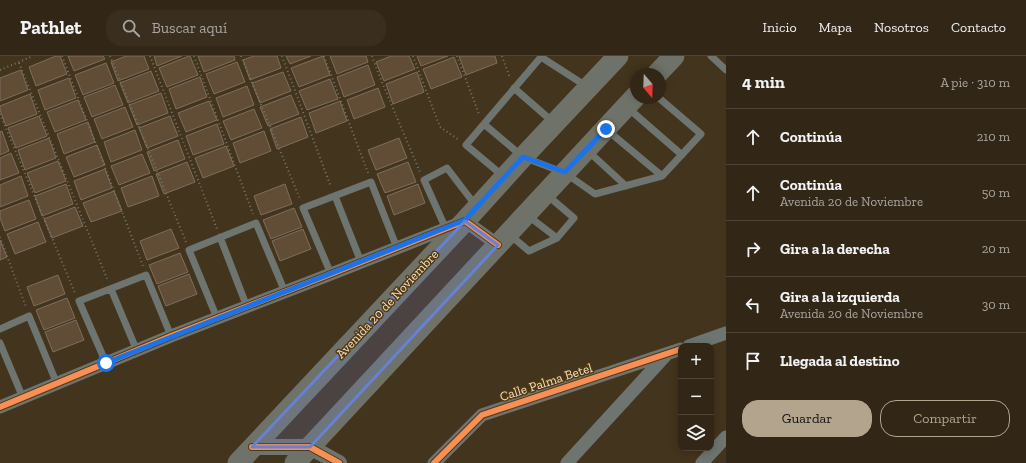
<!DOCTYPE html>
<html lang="es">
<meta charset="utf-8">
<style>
:root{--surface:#322716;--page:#3a2f1f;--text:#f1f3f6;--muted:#a8a5a1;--line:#4d4435;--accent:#b3a48e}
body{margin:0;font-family:"Zilla Slab",serif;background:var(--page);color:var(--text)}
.controls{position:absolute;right:12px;bottom:12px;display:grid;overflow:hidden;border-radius:8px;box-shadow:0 2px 10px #0003}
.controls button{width:36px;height:36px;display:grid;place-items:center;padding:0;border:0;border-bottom:1px solid var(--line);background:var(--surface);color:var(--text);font:20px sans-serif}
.compass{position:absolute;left:630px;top:12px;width:36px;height:36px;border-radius:50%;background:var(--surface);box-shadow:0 2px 10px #0003;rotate:161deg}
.stop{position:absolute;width:12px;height:12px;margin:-9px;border:3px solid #1a73e8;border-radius:50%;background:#fff}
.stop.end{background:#1a73e8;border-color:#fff;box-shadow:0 1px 4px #0008}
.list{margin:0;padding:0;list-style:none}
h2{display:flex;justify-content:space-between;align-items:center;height:52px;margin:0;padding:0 16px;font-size:17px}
h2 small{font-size:13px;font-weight:400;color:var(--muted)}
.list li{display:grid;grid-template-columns:26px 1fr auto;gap:12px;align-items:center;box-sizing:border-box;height:56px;padding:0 16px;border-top:1px solid var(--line)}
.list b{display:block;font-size:15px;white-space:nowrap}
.list p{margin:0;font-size:13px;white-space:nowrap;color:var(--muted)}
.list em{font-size:13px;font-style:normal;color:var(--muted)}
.actions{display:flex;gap:8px;padding:12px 16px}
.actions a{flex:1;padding:9px 0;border:1px solid var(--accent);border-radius:16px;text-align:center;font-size:14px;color:var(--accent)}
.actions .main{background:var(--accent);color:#111}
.icon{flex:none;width:22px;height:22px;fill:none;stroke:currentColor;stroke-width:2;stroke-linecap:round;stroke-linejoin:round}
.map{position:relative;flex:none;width:726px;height:407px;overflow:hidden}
header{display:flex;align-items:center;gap:24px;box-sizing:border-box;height:56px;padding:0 20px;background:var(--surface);border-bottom:1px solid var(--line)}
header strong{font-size:19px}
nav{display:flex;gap:22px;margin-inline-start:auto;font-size:14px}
.search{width:280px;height:36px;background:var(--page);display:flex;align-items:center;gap:10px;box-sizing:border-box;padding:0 14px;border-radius:16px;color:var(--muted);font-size:15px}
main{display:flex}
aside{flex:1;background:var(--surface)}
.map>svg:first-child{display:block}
</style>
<header>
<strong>Pathlet</strong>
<div class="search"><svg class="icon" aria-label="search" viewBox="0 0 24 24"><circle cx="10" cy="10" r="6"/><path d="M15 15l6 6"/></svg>Buscar aquí</div>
<nav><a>Inicio</a><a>Mapa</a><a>Nosotros</a><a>Contacto</a></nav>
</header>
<main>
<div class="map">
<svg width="726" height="407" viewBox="0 0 726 407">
<rect width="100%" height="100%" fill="#43341d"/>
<path fill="#614d36" stroke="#7d6e5e" d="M56,0H60L67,18L36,30L29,11Z
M68,0H103L105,3L74,15Z
M126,0H144L149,13L118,25L111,6Z
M154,0H182L157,10Z
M189,0H190L198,19L167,31L159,12Z
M198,0H234L235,4L204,16Z
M254,0H277L281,12L250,24L243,4Z
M286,0H311L290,8Z
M323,0L330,19L299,31L291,12Z
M330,0H366L368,6L337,18Z
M391,0H409L415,13L384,25L376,6Z
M417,0H448L421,10Z
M459,0H495L497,7L466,19Z
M454,1L462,21L431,33L423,13Z
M237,6L245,26L214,38L206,18Z
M106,7L114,27L83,39L75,19Z
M368,9L375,29L344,41L337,21Z
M21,14L28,34L0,45V22Z
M151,15L159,35L128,47L120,27Z
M283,16L291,35L260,47L252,27Z
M417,16L424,36L393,48L386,28Z
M200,21L207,41L176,53L169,33Z
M69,22L76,42L45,54L38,34Z
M330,23L338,43L307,54L299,35Z
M115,29L123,49L92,61L84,41Z
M247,30L254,49L223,61L216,42Z
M378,32L385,51L354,63L347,44Z
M161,37L168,57L137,69L129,49Z
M30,38L37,58L6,70L0,54V50Z
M291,39L299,58L268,70L260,51Z
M78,44L86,64L55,76L47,56Z
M209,45L217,64L186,76L178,57Z
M340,45L347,65L316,77L309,57Z
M125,51L133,71L102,83L94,63Z
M254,53L262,72L231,84L223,65Z
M39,60L47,80L16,92L8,72Z
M170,60L178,80L147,92L139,72Z
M301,61L308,81L277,93L270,73Z
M88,66L95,86L64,98L57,78Z
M217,68L224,88L193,99L186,80Z
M135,74L142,94L111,106L104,86Z
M2,75L9,95L0,99V76Z
M264,75L271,95L240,107L233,87Z
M49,82L56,102L25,114L18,94Z
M399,82L407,102L376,114L368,94Z
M178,84L185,103L154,115L147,96Z
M97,89L105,109L74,121L66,101Z
M226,90L234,110L203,122L195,102Z
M11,97L19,117L0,124V102Z
M142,98L150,117L119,129L111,110Z
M58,105L66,125L35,137L27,117Z
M187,106L195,126L164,138L156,118Z
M408,106L416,126L385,137L377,118Z
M105,113L112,132L81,144L74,125Z
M21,120L28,140L0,151V129Z
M152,120L159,140L128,151L121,132Z
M66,128L73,148L42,160L35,140Z
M285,128L292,148L261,159L254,140Z
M418,128L425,147L394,159L387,140Z
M114,135L122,155L91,166L83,147Z
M29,144L36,163L5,175L0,162V155Z
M75,151L83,170L52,182L44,163Z
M294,152L302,171L271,183L263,164Z
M38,166L46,186L15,198L7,178Z
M171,173L179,192L147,204L140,185Z
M303,173L311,193L280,205L272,185Z
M0,184L7,201L0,204Z
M180,197L188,216L157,228L149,209Z
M189,218L197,238L166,250L158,230Z
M58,219L65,238L34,250L27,231Z
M67,242L75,262L44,274L36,254Z
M76,264L84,284L53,296L45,276Z"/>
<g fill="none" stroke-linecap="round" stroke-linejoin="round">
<path stroke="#75756e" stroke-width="2" stroke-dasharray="1 3" stroke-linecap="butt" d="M62,0L143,210
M110,0L186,186
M150,0L217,173
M194,0L253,158
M241,0L300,143
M282,0L331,131
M324,0L368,117
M372,0L379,19L420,116
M413,0L440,71L459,84
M457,0L479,58
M502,0L510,22
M19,7L108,225
M0,14L33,0
M0,58L75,237
M0,181L26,251"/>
<path stroke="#6e7470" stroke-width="7" d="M711,0L726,14
M514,32L553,66
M628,52L682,99
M484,68L523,101L565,117L595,138L662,120L701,78L659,42
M607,74L662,120
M588,95L626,130
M503,120L466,89L541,1L586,30
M335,140L361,206
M527,159L557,182
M446,173L424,124L447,112L476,150
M510,179L529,195L557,182L574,162L547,139
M220,181L247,251
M331,218L303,152L371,126L397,192
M111,233L137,295
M217,262L189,194L256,167L285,236
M0,273L29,260L57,328
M0,287L23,342
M106,307L79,245L146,219L171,280"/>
<path stroke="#6e7470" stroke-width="13" d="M689,290L726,277
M0,351L171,280L331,218L465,165L498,189
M434,407L482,359L681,293
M567,407L666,299
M702,407L726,381"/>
<path stroke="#6e7470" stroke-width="16" d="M252,391H310L339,407"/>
<path stroke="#6f7269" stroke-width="21" d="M657,18L674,0
M238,407L465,165L523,101L618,0
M295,407L636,40"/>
<defs>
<path id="cycleway" d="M0,351L171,280L331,218L465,165L498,189
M252,391H310L339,407
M434,407L482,359L681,293"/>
</defs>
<use href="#cycleway" stroke="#52380e" stroke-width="8"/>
<use href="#cycleway" stroke="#f78f57" stroke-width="6"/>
</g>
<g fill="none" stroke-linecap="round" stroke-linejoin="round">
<path stroke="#1a73e8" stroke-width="5" d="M106,307L465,164L523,101L565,116L606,73"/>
</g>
<path fill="#6781d3" fill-opacity="0.2" stroke="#6781d3" stroke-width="3" stroke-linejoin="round" d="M465,165L498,189L310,391H252Z"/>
<g text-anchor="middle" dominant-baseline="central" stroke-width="3" stroke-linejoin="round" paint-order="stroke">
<g font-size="13" fill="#f0e1cb" stroke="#52380e">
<text transform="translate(387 248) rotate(-47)">Avenida 20 de Noviembre</text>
<text transform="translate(546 326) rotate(-18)">Calle Palma Betel</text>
</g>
</g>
</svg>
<div class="controls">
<button>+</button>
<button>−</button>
<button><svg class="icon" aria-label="layers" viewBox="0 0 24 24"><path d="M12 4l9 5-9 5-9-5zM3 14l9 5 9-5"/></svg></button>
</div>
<svg class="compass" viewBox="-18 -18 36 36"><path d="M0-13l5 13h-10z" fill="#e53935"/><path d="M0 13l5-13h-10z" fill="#a8a5a1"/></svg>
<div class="stop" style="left:106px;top:307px"></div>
<div class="stop end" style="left:606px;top:73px"></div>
</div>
<aside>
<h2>4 min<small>A pie · 310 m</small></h2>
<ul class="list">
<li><svg class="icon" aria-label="ahead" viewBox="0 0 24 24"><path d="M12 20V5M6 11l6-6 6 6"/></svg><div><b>Continúa</b></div><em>210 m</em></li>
<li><svg class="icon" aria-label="ahead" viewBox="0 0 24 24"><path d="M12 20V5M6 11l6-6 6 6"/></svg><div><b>Continúa</b><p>Avenida 20 de Noviembre</p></div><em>50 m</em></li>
<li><svg class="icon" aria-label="right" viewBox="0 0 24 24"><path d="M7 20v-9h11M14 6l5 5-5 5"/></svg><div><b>Gira a la derecha</b></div><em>20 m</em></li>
<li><svg class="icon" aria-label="left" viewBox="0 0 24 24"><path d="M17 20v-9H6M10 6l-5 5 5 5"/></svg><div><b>Gira a la izquierda</b><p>Avenida 20 de Noviembre</p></div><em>30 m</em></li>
<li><svg class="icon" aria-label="arrive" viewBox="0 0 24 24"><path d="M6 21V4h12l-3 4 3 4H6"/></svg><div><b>Llegada al destino</b></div></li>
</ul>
<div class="actions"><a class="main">Guardar</a><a>Compartir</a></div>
</aside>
</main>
